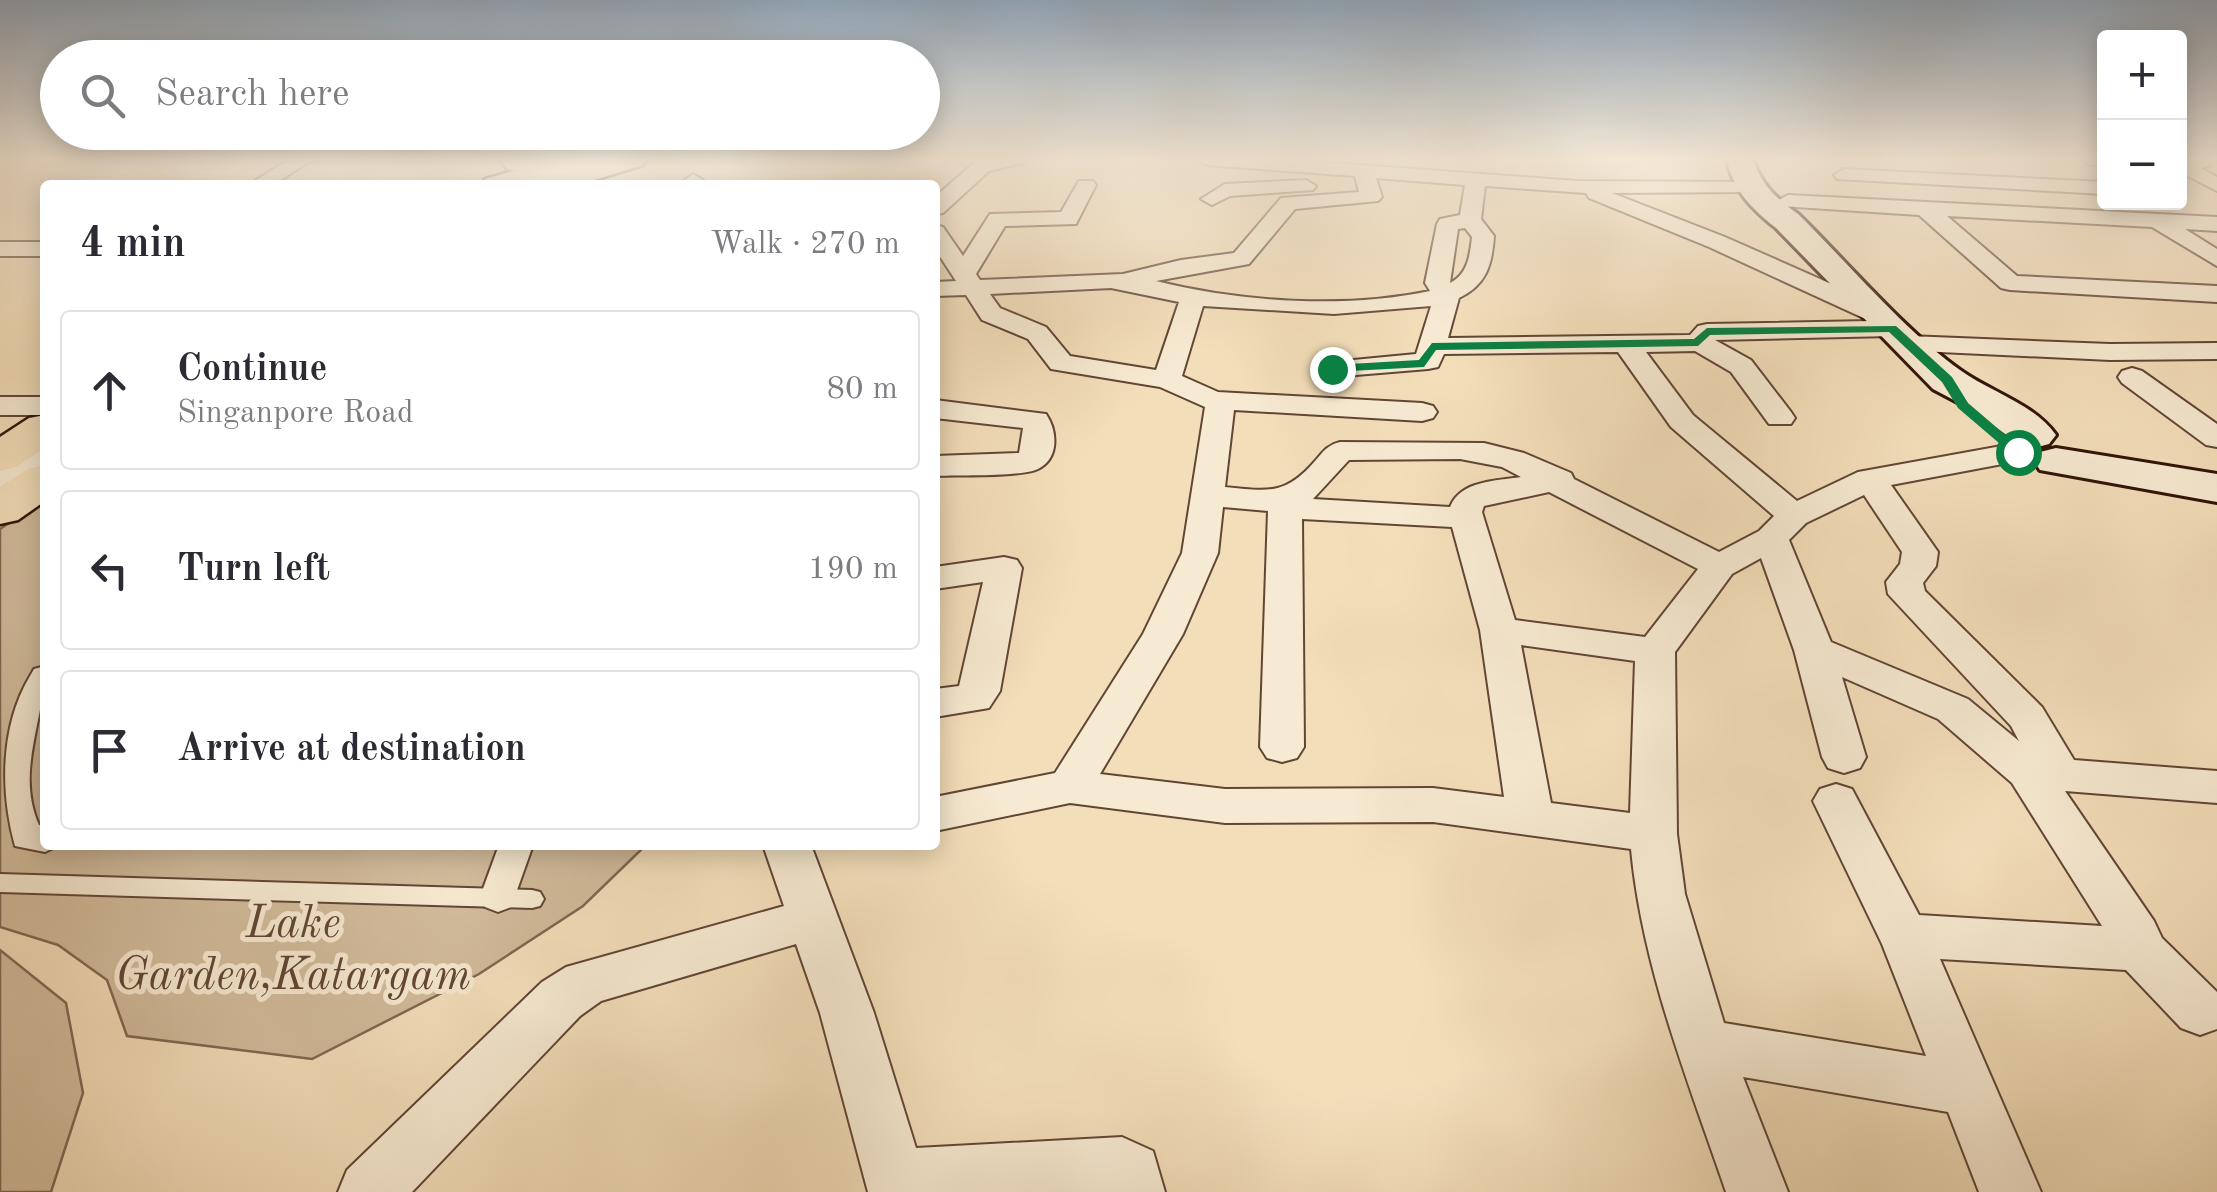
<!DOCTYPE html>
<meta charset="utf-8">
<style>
:root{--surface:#fff;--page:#f2f2f3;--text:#2b2b33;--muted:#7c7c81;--line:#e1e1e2}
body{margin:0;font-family:"Old Standard TT",serif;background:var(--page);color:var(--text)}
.controls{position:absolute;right:30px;top:30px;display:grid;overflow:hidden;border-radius:10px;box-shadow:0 5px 25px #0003}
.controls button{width:90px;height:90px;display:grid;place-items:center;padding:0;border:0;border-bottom:2px solid var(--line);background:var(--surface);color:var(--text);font:50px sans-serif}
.stop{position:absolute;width:30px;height:30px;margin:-22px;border:8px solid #0b8043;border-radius:50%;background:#fff}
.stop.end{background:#0b8043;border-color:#fff;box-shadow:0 2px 10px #0008}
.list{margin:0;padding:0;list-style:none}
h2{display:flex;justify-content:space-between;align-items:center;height:130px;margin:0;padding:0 40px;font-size:42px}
h2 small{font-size:32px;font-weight:400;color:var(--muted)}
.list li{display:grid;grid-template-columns:65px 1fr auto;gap:30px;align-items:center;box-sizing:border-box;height:160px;margin:0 20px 20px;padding:0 20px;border:2px solid var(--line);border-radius:10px}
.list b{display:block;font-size:38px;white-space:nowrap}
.list p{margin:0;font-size:32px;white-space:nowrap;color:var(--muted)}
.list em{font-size:32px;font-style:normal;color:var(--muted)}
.icon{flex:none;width:55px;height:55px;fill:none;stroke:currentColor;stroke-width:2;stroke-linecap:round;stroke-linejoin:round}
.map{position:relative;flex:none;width:2217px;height:1192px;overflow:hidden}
.search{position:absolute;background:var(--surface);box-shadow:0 5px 25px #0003;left:40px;top:40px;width:900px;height:110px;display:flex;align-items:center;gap:25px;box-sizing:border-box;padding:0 35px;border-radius:55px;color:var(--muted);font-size:38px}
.panel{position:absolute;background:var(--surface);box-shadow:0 5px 25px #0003;left:40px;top:180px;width:900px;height:670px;border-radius:10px}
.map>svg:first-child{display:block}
</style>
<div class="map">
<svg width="2217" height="1192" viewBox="0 0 2217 1192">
<rect width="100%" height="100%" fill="#f3deba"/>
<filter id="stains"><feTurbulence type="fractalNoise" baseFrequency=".002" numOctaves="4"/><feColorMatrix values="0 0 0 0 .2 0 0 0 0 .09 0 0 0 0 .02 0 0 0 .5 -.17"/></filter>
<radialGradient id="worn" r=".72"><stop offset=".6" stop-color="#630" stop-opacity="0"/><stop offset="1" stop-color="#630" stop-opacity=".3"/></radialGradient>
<path fill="#d2bc9c" stroke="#816852" stroke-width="2.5" d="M45,499V845H646L583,906L479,974L312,1059L127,1036L107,980L58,945L0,927V529Z
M0,950L66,1003L83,1093L51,1192H0Z"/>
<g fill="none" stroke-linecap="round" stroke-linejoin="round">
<defs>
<path id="service" d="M0,874L532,890L540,892L544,899L540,906L532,908L0,892Z"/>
<path id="pedestrian" d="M45,666C45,721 15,771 39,825L45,826V845H59L45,852L15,846C0,792 0,726 30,676L34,669Z
M499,845H533L511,907L498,912L485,907L480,897Z"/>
<path id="minor" d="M290,159H313L273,185H248Z
M989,159H1026L1023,163L989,171L943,213L935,214V197L975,162Z
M1197,159H1279L1577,181L1758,182L1761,186L1751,192L1612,193L1725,237L1888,309L1892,315L1888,320L1901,322L1905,328L1892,336L1715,340L1751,360L1791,412L1795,418L1791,424H1769L1731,372L1695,351L1646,352L1693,415L1797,501L1858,472L2018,443L2029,445L2034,452L2029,459L1891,485L1938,552L1936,566L1923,583L1925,591L2042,707L2074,760L2217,771V803L2065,791L2154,921L2162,938L2217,992V1029L2200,1035L2181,1028L2126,970L1940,959L2041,1192H1979L1948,1112L1743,1077L1788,1192H1726C1688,1081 1642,967 1631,849L1433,822L1225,823L1070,803L935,831V797L1055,773L1143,634L1182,553L1205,407L1160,387L1051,369L1028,339L982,320L966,295L935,296V282L956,281L935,249V225L943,227L963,256L990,214L1061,212L1079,181H1093L1096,185L1076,224L1005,226L976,274L980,280L1123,274L1181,260L1234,253L1281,198L1359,192L1355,176L1206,165ZM1376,178L1465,185L1460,215L1440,219L1437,224L1425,283L1430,291C1345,309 1240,302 1156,281L1249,264L1295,209L1378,201L1382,197ZM1485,186L1586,193L1589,198L1709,247L1870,321L1707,324L1698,326L1690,335L1448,338L1459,298C1486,285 1492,266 1494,236L1481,219ZM1465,228L1472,237C1470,255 1468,274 1450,283L1458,229ZM1111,288L1179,302L1156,370L1070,356L1046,327L1000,308L990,294ZM1203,306L1334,314L1431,306L1416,354L1322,363L1318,369L1322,375L1332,377L1428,369L1438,367L1444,354L1618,352L1671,427L1774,516L1759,531L1719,552L1574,479L1571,473L1524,453L1484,443L1340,442C1327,445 1323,452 1315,461C1285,496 1267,491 1225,487L1234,410L1422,421L1433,418L1437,412L1433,406L1422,403L1218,392L1182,376ZM1460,459L1502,467L1521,477C1496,481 1461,480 1450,507L1313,499L1349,460ZM1549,492L1698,569L1645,637L1515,620L1482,512L1484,506ZM1864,495L1902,552L1900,564L1886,582L1888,594L2011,726L2019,741L1968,699L1831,642L1789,540L1806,523ZM1223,507L1268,511L1260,747L1267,758L1282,762L1297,758L1304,747L1302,519L1452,527L1480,630L1504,797L1433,788L1225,789L1100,774L1183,634L1218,553ZM1761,558L1794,650L1822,757L1828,768L1844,773L1860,768L1866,757L1842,677L1938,719L2012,783L2102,926L1919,915L1852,789L1836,784L1820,789L1813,801L1882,944L1926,1056L1724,1023L1685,894L1677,834L1675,652L1732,574ZM1521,645L1635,661L1630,813L1551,803Z
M2081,159H2104V165H2091Z
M2189,159H2211L2210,165L2201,168L2217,177V191L2180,172V161Z
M1844,169L2104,182V194L1837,179L1834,175Z
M693,174L703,180L700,185H678Z
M1306,180L1316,186L1313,190L1230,196L1212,205L1201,199L1225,184Z
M1788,195L2217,217V231L2185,229L2217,249V266L2152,227L1947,216L2017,276L2217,286V302L2010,290L2001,288L1919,215L1780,206L1777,201Z
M0,242H45V256H0Z
M1908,336L2110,344L2217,343V359L2110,360L1898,350L1894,344Z
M2132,368L2142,371L2217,424V447L2206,445L2122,383L2118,377L2122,371Z
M0,397H45V415H0Z
M935,400L1046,414C1057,430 1060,458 1038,469C1022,477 956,475 935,476V456L1019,453L1023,428L935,418Z
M1004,557L1017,560L1022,568L1000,691L989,708L935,717V689L959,686L983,582L935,589V567Z
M763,845H811L874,1013L916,1148L1122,1137L1153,1151L1165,1192H868L820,1013L796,944L601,1001L580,1016L412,1192H338L347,1170L542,982L566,967L784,906Z"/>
<path id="tertiary" d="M499,159C520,158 574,161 588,175L576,182L507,169Z"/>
<path id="secondary" d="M1727,159H1753C1761,185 1776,198 1798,214C1847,262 1906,332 1960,370C1990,392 2033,403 2056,435L2049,444L2034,448L2019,444L1969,408L1933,389L1776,228C1752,209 1732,189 1727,159Z
M45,447V480L16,498L0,502V468L29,451Z
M2056,448L2217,474V502L2040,470L2034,461L2040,452Z"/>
<path id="trunk" d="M554,159H647L643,165L578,185H481L485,179Z
M45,415V448L16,467L0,471V437L29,418Z
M45,465V501L18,520L0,524V487L28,469Z"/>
</defs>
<use href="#service" stroke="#614635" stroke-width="4"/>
<use href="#pedestrian" stroke="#614635" stroke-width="4"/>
<use href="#minor" stroke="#614635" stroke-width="4"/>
<use href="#tertiary" stroke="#614635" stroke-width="5"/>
<use href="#secondary" stroke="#301409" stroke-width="6"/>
<use href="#trunk" stroke="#301409" stroke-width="5"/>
<use href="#service" fill="#f7ead2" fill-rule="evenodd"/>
<use href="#pedestrian" fill="#f7ead2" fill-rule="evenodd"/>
<use href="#minor" fill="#f7ead2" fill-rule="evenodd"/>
<use href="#tertiary" fill="#f7ead2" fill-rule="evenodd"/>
<use href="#secondary" fill="#f7ead2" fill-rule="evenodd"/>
<use href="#trunk" fill="#f3deba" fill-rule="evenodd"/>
</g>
<linearGradient id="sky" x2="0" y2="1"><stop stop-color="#92a9be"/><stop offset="0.49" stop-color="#faf0e0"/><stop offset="1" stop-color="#faf0e0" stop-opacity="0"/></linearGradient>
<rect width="2217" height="325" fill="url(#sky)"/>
<path fill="#0b8043" d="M1896,326L1952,377L1968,403L2023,450V455H2013L1958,408L1942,382L1889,332L1710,335L1698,346L1436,350L1424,367L1332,372L1326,369L1332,365L1419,360L1432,343L1694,339L1707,328Z"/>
<g text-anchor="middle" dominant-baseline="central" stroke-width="10" stroke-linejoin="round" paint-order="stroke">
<g font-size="45" font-style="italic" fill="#614635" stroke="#f7ead2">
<text x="293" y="925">Lake<tspan x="293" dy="52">Garden,Katargam</tspan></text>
</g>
</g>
<rect width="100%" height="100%" filter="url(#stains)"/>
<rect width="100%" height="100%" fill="url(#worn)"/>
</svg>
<div class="controls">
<button>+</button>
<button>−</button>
</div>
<div class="stop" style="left:2018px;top:452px"></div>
<div class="stop end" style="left:1332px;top:369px"></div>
<div class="search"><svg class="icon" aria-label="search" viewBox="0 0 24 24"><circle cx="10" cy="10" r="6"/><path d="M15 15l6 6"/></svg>Search here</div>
<section class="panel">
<h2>4 min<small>Walk · 270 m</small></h2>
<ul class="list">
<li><svg class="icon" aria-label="ahead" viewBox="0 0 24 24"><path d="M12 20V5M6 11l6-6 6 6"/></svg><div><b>Continue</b><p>Singanpore Road</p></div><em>80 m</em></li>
<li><svg class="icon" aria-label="left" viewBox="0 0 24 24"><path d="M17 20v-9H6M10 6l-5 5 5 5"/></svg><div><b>Turn left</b></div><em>190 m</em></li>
<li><svg class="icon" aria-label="arrive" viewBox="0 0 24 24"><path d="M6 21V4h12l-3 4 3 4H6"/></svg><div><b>Arrive at destination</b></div></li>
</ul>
</section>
</div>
